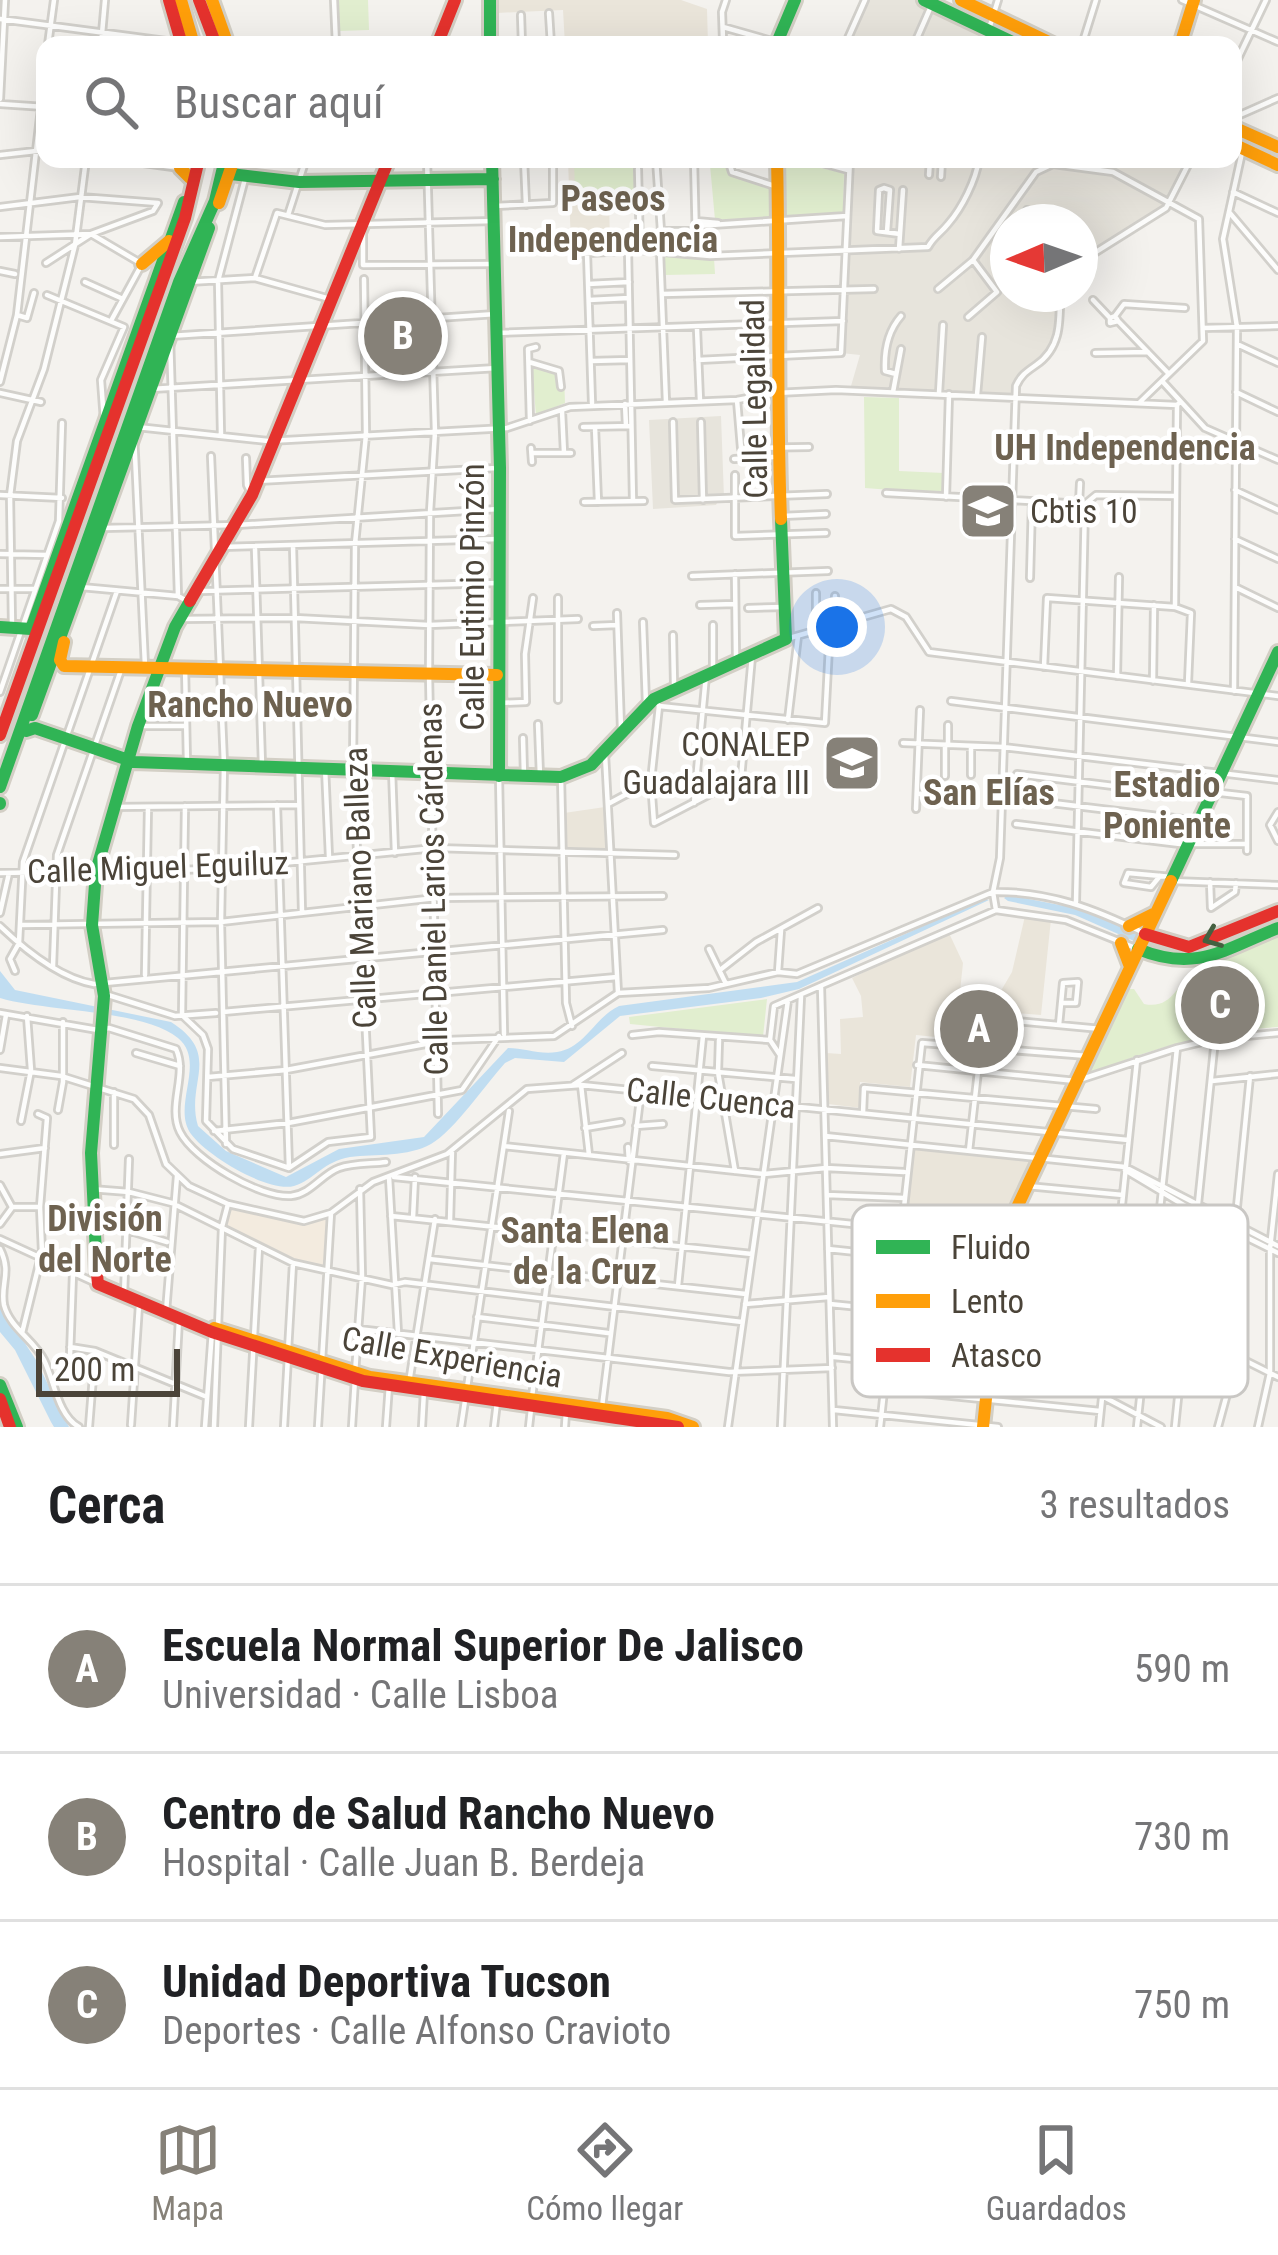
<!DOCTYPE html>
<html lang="es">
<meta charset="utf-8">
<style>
:root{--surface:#fff;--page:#f2f2f2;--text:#202124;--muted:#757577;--line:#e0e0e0;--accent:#868178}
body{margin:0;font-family:"Roboto Condensed",sans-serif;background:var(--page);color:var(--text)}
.compass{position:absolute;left:990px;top:204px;width:108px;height:108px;border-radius:50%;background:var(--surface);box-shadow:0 12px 48px #0002;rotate:268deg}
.scale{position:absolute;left:36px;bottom:30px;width:144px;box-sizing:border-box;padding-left:12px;border:6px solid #4b4439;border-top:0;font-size:33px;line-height:42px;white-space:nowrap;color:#4b4439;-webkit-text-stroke:9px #fff;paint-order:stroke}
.you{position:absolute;left:837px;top:627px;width:42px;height:42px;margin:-30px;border:9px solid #fff;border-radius:50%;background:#1a73e8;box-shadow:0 0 0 18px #1a73e833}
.badge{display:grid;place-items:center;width:78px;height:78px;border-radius:50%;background:var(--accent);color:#fff;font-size:39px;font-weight:700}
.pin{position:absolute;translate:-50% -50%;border:6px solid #fff;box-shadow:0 3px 12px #0006}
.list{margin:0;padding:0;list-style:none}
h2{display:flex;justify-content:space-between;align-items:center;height:156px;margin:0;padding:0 48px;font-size:51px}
h2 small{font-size:39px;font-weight:400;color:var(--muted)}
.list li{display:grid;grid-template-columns:78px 1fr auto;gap:36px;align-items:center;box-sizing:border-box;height:168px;padding:0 48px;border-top:3px solid var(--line)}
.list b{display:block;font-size:45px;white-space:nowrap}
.list p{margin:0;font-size:39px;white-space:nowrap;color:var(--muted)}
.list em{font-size:39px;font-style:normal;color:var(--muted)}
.icon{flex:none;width:66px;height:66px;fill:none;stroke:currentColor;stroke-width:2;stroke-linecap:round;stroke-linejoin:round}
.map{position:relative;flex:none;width:1278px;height:1427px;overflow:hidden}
.search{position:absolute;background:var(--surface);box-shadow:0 12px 48px #0002;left:36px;right:36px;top:36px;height:132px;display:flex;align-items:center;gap:30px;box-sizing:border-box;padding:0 42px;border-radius:24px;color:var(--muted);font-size:45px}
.sheet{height:660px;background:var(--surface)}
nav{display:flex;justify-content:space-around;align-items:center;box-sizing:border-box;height:168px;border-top:3px solid var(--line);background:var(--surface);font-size:33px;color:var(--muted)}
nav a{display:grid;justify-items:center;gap:6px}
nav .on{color:var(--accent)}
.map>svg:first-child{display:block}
</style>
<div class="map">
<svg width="1278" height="1427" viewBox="0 0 1278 1427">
<rect width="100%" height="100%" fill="#f4f2ee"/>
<path fill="#e7e4dc" d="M860,0H931L1028,45H840Z
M844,159H1190L1166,208L1080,265V222H1008V294H1060L1054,347L1014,384L1012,400L851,386L860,355L841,353Z
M721,416L724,498L719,499L716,505L653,509L649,420Z"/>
<path fill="#f3ebdf" d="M229,1205L299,1225L330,1216L327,1269L293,1262L222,1227Z"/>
<path fill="#eae5da" d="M499,0H681L707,9L708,45H565L563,10L496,13Z
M568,159H639L640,193L609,195L610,246L571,248Z
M605,807L607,850H566L564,813Z
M1025,916L1051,919L1041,1015L989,1011L1012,972Z
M948,931L963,963L955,1039L916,1035L910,1087L860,1082L861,1108L828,1104L826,1053L841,1054L840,1019L863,1017L861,996L852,978Z
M914,1148L1031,1160L1003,1222L977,1231L906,1224Z"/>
<path fill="#e1eecf" d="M337,0H368L369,30L339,31Z
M574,159H634L635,192L575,193Z
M780,159L844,173L843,214L780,218Z
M727,164L728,173L774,190V218L715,220L710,165Z
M664,255L714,258L715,274L665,275Z
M536,366L564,374L565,403L536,415L532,368Z
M864,397L899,398V471L944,473L943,494L865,488Z
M1278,936V1027C1209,1031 1150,1049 1086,1075L1128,989H1134L1144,1004C1173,1010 1176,983 1197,970C1221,955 1252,947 1278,936Z
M767,999L763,1037L630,1024L629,1017Z"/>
<path fill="#c0ddf1" d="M1008,895L1080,909L1136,933L1139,939L1134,941L1075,915L1008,901L1004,898Z
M984,899L989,900L799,989L761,998L620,1016L564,1062L515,1058L505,1063C485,1085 455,1130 431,1144C408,1157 376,1154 350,1157C324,1161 314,1180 294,1186C268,1193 206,1155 191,1134C171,1106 207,1062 178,1038C142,1009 46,1012 0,998V971L15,990L171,1022C223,1055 185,1082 198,1126L226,1151L286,1177L339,1149L424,1137L508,1048C524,1048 540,1055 557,1052C585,1048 595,1017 619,1006L797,982Z
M0,1305L36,1360L69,1427H54L51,1422L15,1350L0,1332Z"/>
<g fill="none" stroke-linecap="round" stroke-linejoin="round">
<defs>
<path id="street" d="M334,0L336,45
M1182,0L1278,42
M549,13L551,45
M521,15L522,45
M0,19L181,43
M723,27L786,45
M989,29L998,0
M723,40L722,12L726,0
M48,45L54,0
M101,45L105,0
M503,45L550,44
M845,45L865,0
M914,45L932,4
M1082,45L1096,0
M1233,69L1266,0
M0,99L5,0
M0,104L45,107
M1233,118L1278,98
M0,155L45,150
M114,159L180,168
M427,159L435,432L430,512L429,674L438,1114
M524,159L526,205
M656,159L661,231H696
M694,159L696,244
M728,159L732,172L778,187
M807,159L848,170
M638,169L640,250
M929,175L930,159
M941,177L942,159
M884,188L879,190L877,231L900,234
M884,188L890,190L887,232
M1233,192L1278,213
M495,206L553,203V159
M0,207L80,197L158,203
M1229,212L1278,270
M288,215L306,159
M696,221L718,223
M1019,222L1027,210
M1032,222L1035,218
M696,226L847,216
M363,228V265L495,264
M0,237L91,234L142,264L112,319
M899,249L903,190
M628,250L633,501
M660,252L666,402
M587,253L592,403
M573,254L640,250L710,256L928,247C934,236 940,234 948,224C962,208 976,180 979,159
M1080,262L1166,208L1191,159
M46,263L91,234L153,211L158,203
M0,271L15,274
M255,278L277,213L325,225L494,221
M85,282L123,299
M188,282L255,278L330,299
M588,284L629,282
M938,289L973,260L1036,172L1053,164L1113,172L1199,219L1203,341L1140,402
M662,294L874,289
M47,295L124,327L101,380L104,421
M589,300L629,298
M1093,300L1110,318
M17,315L27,318L34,293
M1115,316L1124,304L1185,308
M968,317L997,292L973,260
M1118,321L1115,316L1110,318V323L1118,321L1169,374
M1203,328L1278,326
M697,329L700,401
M496,333L843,321
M1237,344L1278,363
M1095,353L1148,352
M698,360L841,353L850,159
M591,361L630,360
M529,362L559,371L561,387
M896,374L885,371C884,351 887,332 901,316
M1162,381L1205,428L1278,460
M0,382L17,315L45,74
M151,389L497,368
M893,392L901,349
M1236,392L1278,412
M0,393L41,402
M939,393L943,325
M977,395L982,337
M737,400L741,448L809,447
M625,404L626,426
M562,411L564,453
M530,421L528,349L536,347
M673,422L675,500L827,494
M701,422L703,500
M137,427L268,441L507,428L570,407L737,400L776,393L836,390L1177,405L1180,402
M583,427L631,426
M595,427L598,502
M134,434L145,666
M221,435L218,281L246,175
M531,448L532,462
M751,449L752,476
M532,453H571
M211,456L224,764L221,922L226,1144
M246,458L247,485L252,495
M734,459L773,457
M735,475V536L826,533
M257,481L497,468
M1235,490L1278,510
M886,493L1085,504L1096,495L1176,496
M0,495L62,498
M946,497L949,394
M584,502L644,501
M1079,504L1080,483
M782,516L826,514
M103,528L237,525L499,509
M1235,539L1278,559
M293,546L302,912
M222,547L499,539
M255,549L262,765
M0,554L47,555
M735,574L736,658
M692,576L828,571
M1030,578L1032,502
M81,587L178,596L187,601
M1235,587L1278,608
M0,589H35
M200,591L499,583
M816,593V631
M178,596L170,336L496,314
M558,598V700
M700,605L735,604
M1175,607L1177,405
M748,608L784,607
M617,613L621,729
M816,618L834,613L835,596
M179,619L295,618L429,625L578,619
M643,622L646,704
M713,625V666
M12,626L10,496L17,441L44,369L75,245L86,159
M593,626L617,625
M673,635L674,684
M786,639L891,609L906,617L929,652L1278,696
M185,666L187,763
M1044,667L1047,598L1175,607L1191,613L1188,683
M1117,676L1119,577
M1153,681L1154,605
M1234,691L1237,327L1223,239L1243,148
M0,692L59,521L62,423
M655,698L659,706L651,781L654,823L741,778L752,656
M951,701L1278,742
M498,703L526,702L525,654L533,598
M659,706L825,723L830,627
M788,720L798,636
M538,724L540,776
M138,726H186
M523,738L524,776
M903,743L1003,747L1278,780
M945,745V776
M948,745V725
M605,754L618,993
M325,767L329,857
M392,770L395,853
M1017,774L1210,798
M971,775V746
M499,776L504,1034
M561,777L566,1003L572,1026
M1212,792L1247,796V851
M917,794L935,793
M1011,798L1199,821
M694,803L706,675
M608,804L651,781
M277,805L289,1168
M113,807L298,805
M916,809L920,710
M1278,812L1270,825L1278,841
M1016,824L1180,844H1247
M0,873L221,869L435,848L675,855
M1160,876L1151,887L1124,883L1128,873L1172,877
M1171,881L1278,885
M1210,882L1211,908L1235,892L1236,883
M1076,902L1085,504
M996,910L993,892L1000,858L1016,386C1021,375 1026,372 1036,365C1061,348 1060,322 1060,294
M0,913L9,873
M20,925L221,922L436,898L663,896
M0,926C24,949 60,978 94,984L663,930
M709,949L726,984
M53,966L57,855L121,670
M720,970L756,942L818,908
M15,971L10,959L19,943L23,862L117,591
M778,972L781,930
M145,975L148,807
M821,987L833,1427
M618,993L709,988L778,972L797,974L993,892C1049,891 1095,909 1144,933
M105,994L175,1016L216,1013
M223,1012L617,977
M0,1013L98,1030L109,1028L176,1049C188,1075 167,1106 180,1132C194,1160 260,1198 291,1196C311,1194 322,1174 339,1168C353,1163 372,1164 386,1162
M182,1015L203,1035L208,1049L206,1121L233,1149L289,1168L328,1142L371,1137L353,768L355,544L366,435L364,279
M182,1015L185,806
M1059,1025L1063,983L1078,982L1076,1003H1061
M632,1035L659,1032L770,1040L780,1055
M719,1040L718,1072L735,1171
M770,1040L774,1006L996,910L1066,920L1138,949
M0,1050L6,1015
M136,1053L180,1066
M917,1065L1076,1081L1177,1048L1215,1039L1278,1033
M652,1066L795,1079
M0,1068L61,1076L134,1099L149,1115L166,1164L189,1186L228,1204L304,1221L331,1213L373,1182L447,1154L527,1089L581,1085L1128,1140
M208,1077L286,1070L447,1040L554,1036L618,993
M1212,1081L1278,1074
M573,1085L622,1053
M581,1085L589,1155
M114,1092V1145
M58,1110L63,1082V1022
M863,1113L864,1088L1096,1109
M21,1121L31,1070L27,1016
M636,1126L663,1124
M585,1128L621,1122
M214,1131L288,1123L462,1090L499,1036
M825,1136L1125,1167L1278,1246
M504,1146L764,1174L826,1168L904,1172
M628,1147L629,1161
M969,1151L984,1018L1101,1029
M0,1154L45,1148
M1125,1170L1197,1213L1278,1253
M389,1177L398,1333
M394,1177L1117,1251
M0,1185L12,1207
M1027,1186L1123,1195
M91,1189L129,1192L172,1203L293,1263L392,1285L405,1282L742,1322
M827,1195L904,1198
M12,1207H40
M1015,1213L1120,1222
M391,1216L752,1254
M413,1218L415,1177
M450,1221L452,1150
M0,1224L11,1209
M127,1230L167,1242
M0,1239L98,1284
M0,1249C12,1273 0,1284 4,1305C10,1328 34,1340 44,1360C54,1380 58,1416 79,1427
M828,1249L1114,1279
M429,1259L746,1294
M895,1283L1110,1306
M678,1286L703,1036
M1112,1294L1278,1377
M124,1295L129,1159
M745,1304L829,1297
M830,1304L1108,1332
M166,1312L177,1176
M477,1317L608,1333
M358,1329L729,1372L832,1368
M22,1333L42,1252L40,1207L47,1118L38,1114
M872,1334L1106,1358
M70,1347L95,1351L207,1397
M288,1351L293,1263
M70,1356L73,1273
M834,1357L1103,1384
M355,1373L362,1277L360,1189
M409,1383L435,1219
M863,1387L1100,1411
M1102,1396L1161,1427
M532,1397L564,1153
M602,1407L641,1091
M834,1410L998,1427
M131,1425L139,1305
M89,1427L95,1351
M173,1427L179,1319
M205,1427L212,1331
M214,1427L222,1227L228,1204
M249,1427L259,1247
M284,1427L288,1356
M318,1427L331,1213
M352,1427L355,1379
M386,1427L389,1385
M422,1427L424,1391
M461,1427L509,1111
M494,1427L497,1402
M529,1427L531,1409
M565,1427L566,1411
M728,1427L788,1000
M781,1427L801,996
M880,1427L922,1043L1088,1056
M1099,1427L1137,1060
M1137,1427L1177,1048
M1175,1427L1215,1039
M1218,1427L1230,1383L1231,1267L1250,1076
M1258,1427L1270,1373V1249L1278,1174"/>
<path id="fast" d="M490,0V45
M924,0L1019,45
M776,45L795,0
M492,159L500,468L499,776
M231,174L299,182L493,179
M0,627L31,629L184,202
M32,715L209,228
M26,731L35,728L134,762L561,777L591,765L654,699L786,639L781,519
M0,787L179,282L215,201L225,159
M0,803V804
M1171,881L1278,652
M1138,949C1196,973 1225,949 1278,928
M97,1274L91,1153L104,996L92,925L96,871L138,726L175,627L190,601
M0,1385L17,1427"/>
<path id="slow" d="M181,0L194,45
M212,0L228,45
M961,0L1055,45
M1180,45L1194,0
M1233,127L1278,147
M1233,144L1278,165
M777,159C780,279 776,399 781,519
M190,178L180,168L191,159
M219,203L234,159
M142,264L169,241
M64,642L60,660L64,666L497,675
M1129,926L1153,914
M1121,943L1129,964
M214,1328L370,1377L667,1418L693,1427
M983,1427L1003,1237L1171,881"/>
<path id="jam" d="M169,0L182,45
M199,0L216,45
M437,45L455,0
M190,601L252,495L389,159
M0,735L185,218L199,159
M1145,934L1189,947L1278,911
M97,1274L98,1284L212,1332L363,1381L678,1427
M0,1399L10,1427"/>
</defs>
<use href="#street" stroke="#d2d0cb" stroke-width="10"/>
<use href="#fast" stroke="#d3cfc5" stroke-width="18"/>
<use href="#slow" stroke="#d3cfc5" stroke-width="18"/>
<use href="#jam" stroke="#d3cfc5" stroke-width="18"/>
<use href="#street" stroke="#fdfdfc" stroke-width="4.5"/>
<use href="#fast" stroke="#30b455" stroke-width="12"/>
<use href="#slow" stroke="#ff9f0a" stroke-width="12"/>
<use href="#jam" stroke="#e5322d" stroke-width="12"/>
</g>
<defs><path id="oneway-chevron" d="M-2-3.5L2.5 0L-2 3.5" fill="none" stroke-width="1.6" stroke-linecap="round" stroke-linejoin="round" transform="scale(3)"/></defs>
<use stroke="#446040" href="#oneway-chevron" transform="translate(1212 938) rotate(158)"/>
<defs>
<symbol id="university-square" viewBox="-11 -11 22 22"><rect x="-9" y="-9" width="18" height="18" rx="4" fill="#868178" stroke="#fff"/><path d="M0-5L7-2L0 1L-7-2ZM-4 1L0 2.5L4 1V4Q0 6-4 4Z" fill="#fff"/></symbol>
</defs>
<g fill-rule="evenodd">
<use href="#university-square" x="955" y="478" width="66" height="66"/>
<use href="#university-square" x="819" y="730" width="66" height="66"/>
</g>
<g text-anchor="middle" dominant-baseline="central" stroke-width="9" stroke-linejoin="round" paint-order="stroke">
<g font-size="33" fill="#4b4439" stroke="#fff">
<text transform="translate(754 399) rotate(-91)">Calle Legalidad</text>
<text transform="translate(472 597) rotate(-90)">Calle Eutimio Pinzón</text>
<text transform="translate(158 867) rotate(-2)">Calle Miguel Eguiluz</text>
<text transform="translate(360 888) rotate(-92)">Calle Mariano Balleza</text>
<text transform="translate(433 889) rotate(-91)">Calle Daniel Larios Cárdenas</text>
<text transform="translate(711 1098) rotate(6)">Calle Cuenca</text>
<text transform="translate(452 1357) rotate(10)">Calle Experiencia</text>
</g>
<g font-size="33" fill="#4b4439" stroke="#fff" text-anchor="start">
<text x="1030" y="511">Cbtis 10</text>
<text x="810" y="744" text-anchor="end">CONALEP<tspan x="810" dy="38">Guadalajara III</tspan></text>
</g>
<g font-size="36" font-weight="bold" fill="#6e6250" stroke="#fff">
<text x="613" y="199">Paseos<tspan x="613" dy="41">Independencia</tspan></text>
<text x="1125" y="448">UH Independencia</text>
<text x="250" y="705">Rancho Nuevo</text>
<text x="1167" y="785">Estadio<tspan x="1167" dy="41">Poniente</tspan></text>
<text x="989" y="793">San Elías</text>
<text x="105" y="1219">División<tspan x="105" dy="41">del Norte</tspan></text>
<text x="585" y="1231">Santa Elena<tspan x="585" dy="41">de la Cruz</tspan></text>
</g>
</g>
<rect x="852" y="1205" width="396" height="192" rx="18" fill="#fff" stroke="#c9c7c4" stroke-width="3"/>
<rect x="876" y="1240" width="54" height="14" fill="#30b455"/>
<rect x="876" y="1294" width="54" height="14" fill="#ff9f0a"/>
<rect x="876" y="1348" width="54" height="14" fill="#e5322d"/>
<g font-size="33" fill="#4b4439">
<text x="951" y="1259">Fluido</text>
<text x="951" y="1313">Lento</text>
<text x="951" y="1367">Atasco</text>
</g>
</svg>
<svg class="compass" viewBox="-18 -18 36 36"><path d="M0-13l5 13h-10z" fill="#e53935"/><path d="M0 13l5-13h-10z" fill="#757577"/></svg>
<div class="scale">200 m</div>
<div class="you"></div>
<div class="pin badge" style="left:979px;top:1029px">A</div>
<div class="pin badge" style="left:403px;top:336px">B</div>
<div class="pin badge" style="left:1220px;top:1005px">C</div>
<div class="search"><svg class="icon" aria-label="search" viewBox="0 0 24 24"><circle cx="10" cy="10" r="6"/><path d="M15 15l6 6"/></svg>Buscar aquí</div>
</div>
<section class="sheet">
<h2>Cerca<small>3 resultados</small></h2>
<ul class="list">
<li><span class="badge">A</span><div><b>Escuela Normal Superior De Jalisco</b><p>Universidad · Calle Lisboa</p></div><em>590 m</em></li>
<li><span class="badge">B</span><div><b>Centro de Salud Rancho Nuevo</b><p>Hospital · Calle Juan B. Berdeja</p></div><em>730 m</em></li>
<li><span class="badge">C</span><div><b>Unidad Deportiva Tucson</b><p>Deportes · Calle Alfonso Cravioto</p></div><em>750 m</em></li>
</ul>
</section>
<nav>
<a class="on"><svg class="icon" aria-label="map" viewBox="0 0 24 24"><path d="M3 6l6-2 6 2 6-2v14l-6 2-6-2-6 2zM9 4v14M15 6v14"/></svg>Mapa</a>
<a><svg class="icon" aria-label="directions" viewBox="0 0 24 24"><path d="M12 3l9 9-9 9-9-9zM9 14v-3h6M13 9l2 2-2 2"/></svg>Cómo llegar</a>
<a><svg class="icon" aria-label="saved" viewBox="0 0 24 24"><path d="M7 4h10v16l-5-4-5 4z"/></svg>Guardados</a>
</nav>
